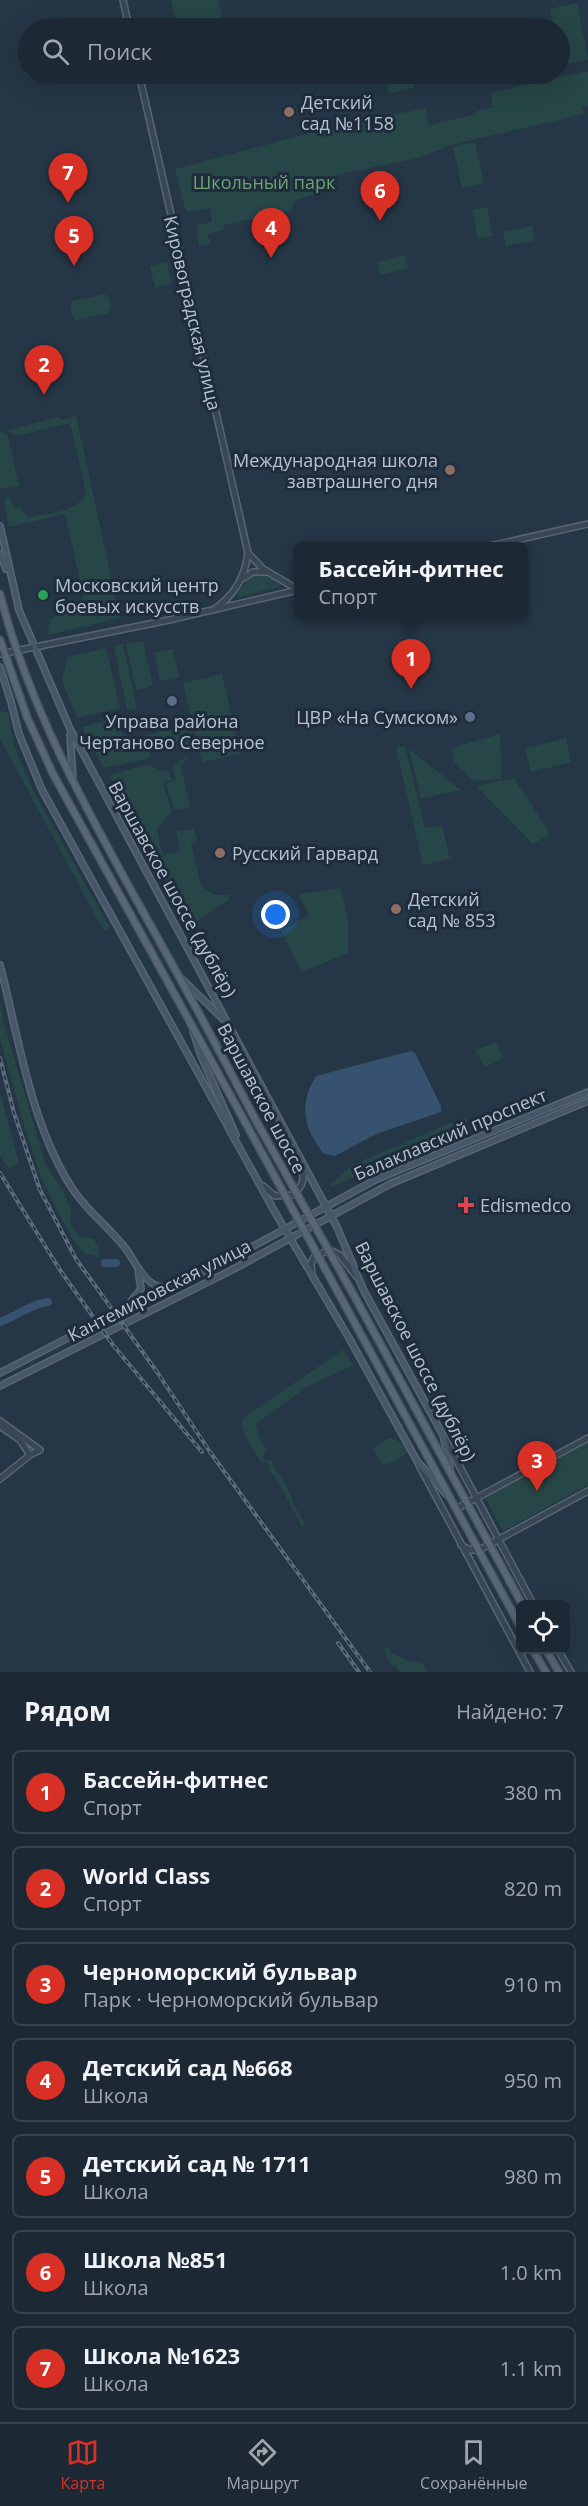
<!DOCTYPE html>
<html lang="ru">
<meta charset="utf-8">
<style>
:root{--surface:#1c2834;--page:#293440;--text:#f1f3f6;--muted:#a0a6ac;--line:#3a444f;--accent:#d93025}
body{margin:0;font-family:"Open Sans",sans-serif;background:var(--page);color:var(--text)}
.controls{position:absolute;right:18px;bottom:18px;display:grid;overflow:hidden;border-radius:9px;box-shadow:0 6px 24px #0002}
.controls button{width:54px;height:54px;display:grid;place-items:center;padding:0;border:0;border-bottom:2px solid var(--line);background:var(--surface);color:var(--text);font:30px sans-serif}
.you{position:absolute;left:276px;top:915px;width:21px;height:21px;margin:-15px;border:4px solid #fff;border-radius:50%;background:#1a73e8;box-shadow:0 0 0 9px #1a73e833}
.badge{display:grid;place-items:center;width:39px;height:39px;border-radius:50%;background:var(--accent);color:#fff;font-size:20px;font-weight:700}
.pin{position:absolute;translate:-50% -50px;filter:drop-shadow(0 2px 3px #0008)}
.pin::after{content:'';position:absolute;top:32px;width:21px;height:18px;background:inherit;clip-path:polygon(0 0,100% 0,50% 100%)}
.popup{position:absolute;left:294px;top:542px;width:234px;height:78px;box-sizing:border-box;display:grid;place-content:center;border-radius:9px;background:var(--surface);filter:drop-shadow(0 2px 4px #0005);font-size:20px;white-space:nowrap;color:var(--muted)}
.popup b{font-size:22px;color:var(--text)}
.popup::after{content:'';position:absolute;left:50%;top:100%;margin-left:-12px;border:12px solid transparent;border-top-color:var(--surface)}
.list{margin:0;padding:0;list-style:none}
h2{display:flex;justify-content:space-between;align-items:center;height:78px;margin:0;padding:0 24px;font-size:26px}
h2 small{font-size:20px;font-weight:400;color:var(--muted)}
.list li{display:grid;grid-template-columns:39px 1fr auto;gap:18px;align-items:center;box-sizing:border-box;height:84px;margin:0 12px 12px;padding:0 12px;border:2px solid var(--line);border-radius:9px}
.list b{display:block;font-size:22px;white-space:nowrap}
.list p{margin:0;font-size:20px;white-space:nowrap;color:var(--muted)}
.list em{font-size:20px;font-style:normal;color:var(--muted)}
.icon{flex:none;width:33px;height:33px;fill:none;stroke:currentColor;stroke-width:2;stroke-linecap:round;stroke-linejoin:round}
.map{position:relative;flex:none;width:588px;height:1672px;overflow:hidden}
.search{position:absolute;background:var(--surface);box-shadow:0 6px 24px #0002;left:18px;right:18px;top:18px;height:66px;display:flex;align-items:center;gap:15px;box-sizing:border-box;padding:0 21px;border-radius:33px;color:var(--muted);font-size:22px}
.sheet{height:750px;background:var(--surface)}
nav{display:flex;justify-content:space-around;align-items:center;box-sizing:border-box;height:84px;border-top:2px solid var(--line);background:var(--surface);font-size:16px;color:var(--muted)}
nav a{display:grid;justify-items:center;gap:3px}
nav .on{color:var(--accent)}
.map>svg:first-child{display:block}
</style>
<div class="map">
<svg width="588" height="1672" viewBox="0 0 588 1672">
<rect width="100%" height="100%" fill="#253646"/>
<path fill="#274647" d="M171,0H218L224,28H177Z
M577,3L588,59L562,65L560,52V28H554L550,9Z
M588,71V106L582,107L584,114L451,145L421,157L329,177L324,192L296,200L290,211L224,225L223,230L208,234L210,244L199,246L196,225L212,222L210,208L186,212L175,169L325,129L425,108L429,125L477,114V111L493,107L491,93L538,82L539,85L552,82L553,79Z
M385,74H411L414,88L389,94Z
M475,142L484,183L462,188L453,147Z
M487,207L493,236L478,239L472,210Z
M532,226L535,240L506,246L503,232Z
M405,255L408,268L380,275L377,262Z
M167,262L172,284L155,288L150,266Z
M105,294L110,299L111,308L107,314L76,320L73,318L70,306L72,301Z
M76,416L120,618L48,635L49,620L84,598L65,514L9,527L4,500L10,498L15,509L19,508L28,517C47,513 81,513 86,491L70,423L17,436L6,431L57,417L61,420Z
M0,430L8,436L19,486L0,489Z
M252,573L266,574L282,586L239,597L237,594Z
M143,641L153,686L136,690L126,644Z
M123,644L137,708L127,710L114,646Z
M106,648L120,708L77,718L62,681L67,657Z
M173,649L179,677L160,681L154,653Z
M222,674L240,754L202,762L183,683Z
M0,711L8,713L15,748L35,794L110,928L104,931L0,739Z
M117,718L124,740L190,725L195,744L174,749L169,744H159L151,749L150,758L104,768L82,727Z
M500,734L502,779L474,781L454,762L451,748Z
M566,738L571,762L531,772L525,748Z
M405,746L425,828L442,825L450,859L423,865L396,748Z
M409,749L461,790L421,799Z
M188,757L181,767L190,807L174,810L166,784L176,780L173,768L180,760Z
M149,764L158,770L169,771L172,780L163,783L172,811L157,829L163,855L180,851L176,832L194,829L197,841L191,843L201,886L215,895H229L230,899L190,926L110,775Z
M514,778L550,834L533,844L476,786Z
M341,888L348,921V953L302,972L281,930L309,915L298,894Z
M0,1002L3,1020L45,1163L64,1192L72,1213L70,1220L72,1227L81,1237L94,1239L100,1252L98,1258L92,1254L85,1255L71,1237L57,1210L41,1177L25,1128L0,1039Z
M497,1042L503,1059L484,1067L475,1050Z
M0,1093L19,1163L9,1168L0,1156Z
M465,1117L470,1129L331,1187L330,1185L352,1165Z
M343,1350L354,1365L308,1386L256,1424L259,1438L267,1450L263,1457L266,1461L271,1459C272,1467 278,1472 282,1479C290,1491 297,1515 305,1523L302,1527L279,1483L269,1469L271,1466L264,1461L262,1464C254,1451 243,1435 241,1419Z
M389,1438C397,1439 404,1443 407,1452L395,1462L382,1465L373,1448Z
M588,1442V1485L503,1531L485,1498Z
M385,1648H389L391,1653L407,1660L423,1663L428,1672H399L396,1666H391L384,1651Z"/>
<path fill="#37526f" d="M411,1051L415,1053L441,1106V1112L376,1134L335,1156L324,1154C304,1129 298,1105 316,1076Z"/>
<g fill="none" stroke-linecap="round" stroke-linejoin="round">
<path stroke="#37526f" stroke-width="8" d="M105,1263H116
M0,1322C17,1316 30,1304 48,1302"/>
<defs>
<path id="tertiary" d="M123,0L129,28
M139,74L248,553C245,577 233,597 213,610
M490,546L588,524
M248,553L263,569L297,589
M242,579L253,572H267
M0,654L169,620L298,590
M263,1186L275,1196L292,1195C305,1186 305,1176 300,1162
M312,1275L311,1264L314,1257L329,1250L340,1255L357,1277
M0,1421L40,1450L30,1455L0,1479
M0,1426L20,1440L30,1455
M445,1439L533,1604
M419,1465L530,1672
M456,1509L588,1438
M461,1545L470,1550H479L588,1491
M558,1650L571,1672"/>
<path id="secondary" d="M0,526L19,610L70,729L337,1227L364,1291L443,1435L450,1468
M0,554L6,569
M0,667L11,702L19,734L42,790L276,1214L349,1338L417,1461L448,1496
M70,735L73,779
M0,965C19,1039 31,1127 74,1191C89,1213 110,1228 126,1249C137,1264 146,1289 167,1287
M182,979L225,1021
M193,1031L201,1056L236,1135
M129,1304L141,1289L138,1270
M0,1373L124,1309L224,1262L377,1179L588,1092
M0,1386L230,1271L390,1184L588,1101"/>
<path id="primary" d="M0,594C28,704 83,803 137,901C177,972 216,1044 254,1117
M0,640L27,717L53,774L245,1122
M357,1301L522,1604
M346,1307L520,1626
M533,1650L546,1672
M546,1650L559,1672"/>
</defs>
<use href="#tertiary" stroke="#586573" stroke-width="8"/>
<use href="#secondary" stroke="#586573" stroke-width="8"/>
<use href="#primary" stroke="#465362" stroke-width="9"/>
<use href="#tertiary" stroke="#394755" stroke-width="5"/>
<use href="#secondary" stroke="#475669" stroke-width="5"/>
<use href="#primary" stroke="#586675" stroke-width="6"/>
<defs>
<path id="rail" d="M0,1058L14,1113L40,1190L76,1259L157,1372L210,1452L370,1672
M0,1173L60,1270L113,1345L202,1452
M338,1643L359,1672"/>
</defs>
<use href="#rail" stroke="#5b6c7d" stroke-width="4"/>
<use href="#rail" stroke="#1e2c3b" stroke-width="1.5" stroke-dasharray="4.5" stroke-linecap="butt"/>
<defs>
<path id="primary-bridge" d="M254,1117L357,1301
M245,1122L346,1307"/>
</defs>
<use href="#primary-bridge" stroke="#465362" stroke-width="9" stroke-linecap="butt"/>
<use href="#primary-bridge" stroke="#586675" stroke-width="6"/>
</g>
<g fill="#8d6e63" stroke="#1e2c3b" stroke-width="2">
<circle cx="289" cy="112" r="6"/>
<circle cx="450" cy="470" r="6"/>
<circle cx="220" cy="853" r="6"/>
<circle cx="396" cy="909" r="6"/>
</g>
<circle fill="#2e9e5b" stroke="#1e2c3b" stroke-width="2" cx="43" cy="595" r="6"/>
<g fill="#5c6f8a" stroke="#1e2c3b" stroke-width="2">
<circle cx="172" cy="701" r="6"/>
<circle cx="470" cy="717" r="6"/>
</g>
<path fill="#e0444e" stroke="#1e2c3b" stroke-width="2" d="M463 1196h6v6h6v6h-6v6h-6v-6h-6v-6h6z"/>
<g text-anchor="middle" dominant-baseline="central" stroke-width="6" stroke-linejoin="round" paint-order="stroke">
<g font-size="18" fill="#b7c2cf" stroke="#1e2c3b" text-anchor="start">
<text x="301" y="102">Детский<tspan x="301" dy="21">сад №1158</tspan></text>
<text x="438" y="460" text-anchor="end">Международная школа<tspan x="438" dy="21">завтрашнего дня</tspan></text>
<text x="55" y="585">Московский центр<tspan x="55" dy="21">боевых искусств</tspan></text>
<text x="458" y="717" text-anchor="end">ЦВР «На Сумском»</text>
<text x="172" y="721" text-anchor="middle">Управа района<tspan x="172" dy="21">Чертаново Северное</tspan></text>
<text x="232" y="853">Русский Гарвард</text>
<text x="408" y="899">Детский<tspan x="408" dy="21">сад № 853</tspan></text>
<text x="480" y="1205">Edismedco</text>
</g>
<g font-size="18" fill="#6ca274" stroke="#1e2c3b">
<text x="264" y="182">Школьный парк</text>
</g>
<g font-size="18" fill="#b7c2cf" stroke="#1e2c3b">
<text transform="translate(193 313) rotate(77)">Кировоградская улица</text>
<text transform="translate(173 889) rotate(61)">Варшавское шоссе (дублёр)</text>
<text transform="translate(262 1098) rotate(62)">Варшавское шоссе</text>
<text transform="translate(450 1134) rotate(-23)">Балаклавский проспект</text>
<text transform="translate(159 1290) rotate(-27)">Кантемировская улица</text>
<text transform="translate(416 1351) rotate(63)">Варшавское шоссе (дублёр)</text>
</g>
</g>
</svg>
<div class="controls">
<button><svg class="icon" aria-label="locate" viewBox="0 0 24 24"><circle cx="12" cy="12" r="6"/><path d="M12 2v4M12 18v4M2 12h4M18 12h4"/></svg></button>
</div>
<div class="you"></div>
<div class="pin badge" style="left:411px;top:689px">1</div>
<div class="popup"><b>Бассейн-фитнес</b>Спорт</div>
<div class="pin badge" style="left:44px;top:395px">2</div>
<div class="pin badge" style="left:537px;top:1491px">3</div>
<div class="pin badge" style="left:271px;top:258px">4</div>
<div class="pin badge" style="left:74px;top:266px">5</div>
<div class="pin badge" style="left:380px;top:221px">6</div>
<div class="pin badge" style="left:68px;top:203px">7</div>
<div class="search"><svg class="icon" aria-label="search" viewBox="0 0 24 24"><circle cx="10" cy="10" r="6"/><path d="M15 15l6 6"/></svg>Поиск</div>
</div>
<section class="sheet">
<h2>Рядом<small>Найдено: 7</small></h2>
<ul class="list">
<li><span class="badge">1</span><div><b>Бассейн-фитнес</b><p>Спорт</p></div><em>380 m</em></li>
<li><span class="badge">2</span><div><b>World Class</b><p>Спорт</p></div><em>820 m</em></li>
<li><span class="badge">3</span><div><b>Черноморский бульвар</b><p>Парк · Черноморский бульвар</p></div><em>910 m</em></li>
<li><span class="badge">4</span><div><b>Детский сад №668</b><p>Школа</p></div><em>950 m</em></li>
<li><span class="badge">5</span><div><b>Детский сад № 1711</b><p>Школа</p></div><em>980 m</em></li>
<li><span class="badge">6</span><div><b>Школа №851</b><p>Школа</p></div><em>1.0 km</em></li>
<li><span class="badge">7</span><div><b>Школа №1623</b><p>Школа</p></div><em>1.1 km</em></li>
</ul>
</section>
<nav>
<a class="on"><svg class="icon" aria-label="map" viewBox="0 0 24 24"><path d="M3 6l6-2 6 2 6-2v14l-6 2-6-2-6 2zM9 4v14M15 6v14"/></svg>Карта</a>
<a><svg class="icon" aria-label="directions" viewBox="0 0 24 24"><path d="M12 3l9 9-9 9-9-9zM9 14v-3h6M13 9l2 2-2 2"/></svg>Маршрут</a>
<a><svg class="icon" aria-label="saved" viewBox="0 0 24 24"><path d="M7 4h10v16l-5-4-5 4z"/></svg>Сохранённые</a>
</nav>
